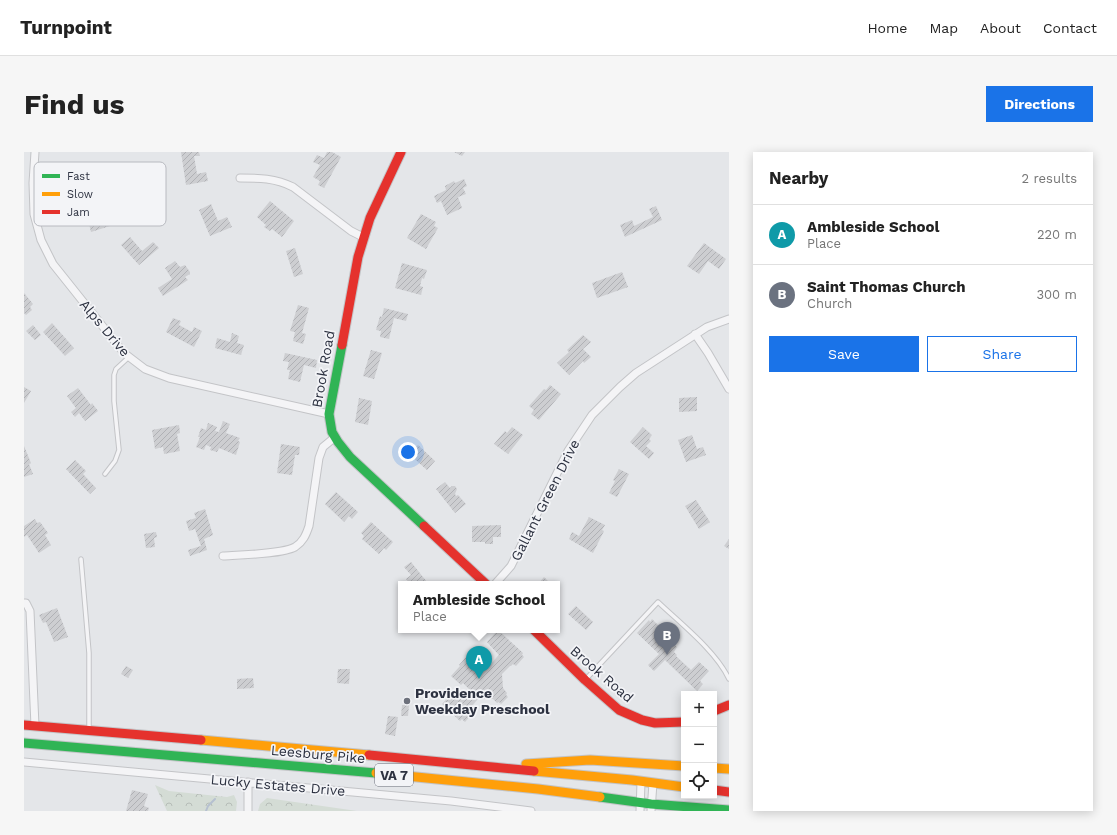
<!DOCTYPE html>
<meta charset="utf-8">
<style>
:root{--surface:#fff;--page:#f6f6f6;--text:#222;--muted:#767676;--line:#e0e0e0;--accent:#1a73e8}
body{margin:0;font-family:"Work Sans",sans-serif;background:var(--page);color:var(--text)}
.controls{position:absolute;right:12px;bottom:12px;display:grid;overflow:hidden;border-radius:0px;box-shadow:0 2px 10px #0003}
.controls button{width:36px;height:36px;display:grid;place-items:center;padding:0;border:0;border-bottom:1px solid var(--line);background:var(--surface);color:var(--text);font:20px sans-serif}
.you{position:absolute;left:384px;top:300px;width:14px;height:14px;margin:-10px;border:3px solid #fff;border-radius:50%;background:#1a73e8;box-shadow:0 0 0 6px #1a73e833}
.badge{display:grid;place-items:center;width:26px;height:26px;border-radius:50%;background:var(--accent);color:#fff;font-size:13px;font-weight:700}
.pin{position:absolute;translate:-50% -33px;filter:drop-shadow(0 1px 2px #0008)}
.pin::after{content:'';position:absolute;top:21px;width:14px;height:12px;background:inherit;clip-path:polygon(0 0,100% 0,50% 100%)}
.popup{position:absolute;left:374px;top:429px;width:162px;height:52px;box-sizing:border-box;display:grid;place-content:center;border-radius:0px;background:var(--surface);filter:drop-shadow(0 1px 3px #0005);font-size:13px;white-space:nowrap;color:var(--muted)}
.popup b{font-size:15px;color:var(--text)}
.popup::after{content:'';position:absolute;left:50%;top:100%;margin-left:-8px;border:8px solid transparent;border-top-color:var(--surface)}
.list{margin:0;padding:0;list-style:none}
h2{display:flex;justify-content:space-between;align-items:center;height:52px;margin:0;padding:0 16px;font-size:17px}
h2 small{font-size:13px;font-weight:400;color:var(--muted)}
.list li{display:grid;grid-template-columns:26px 1fr auto;gap:12px;align-items:center;box-sizing:border-box;height:60px;padding:0 16px;border-top:1px solid var(--line)}
.list b{display:block;font-size:15px;white-space:nowrap}
.list p{margin:0;font-size:13px;white-space:nowrap;color:var(--muted)}
.list em{font-size:13px;font-style:normal;color:var(--muted)}
.actions{display:flex;gap:8px;padding:12px 16px}
.actions a{flex:1;padding:9px 0;border:1px solid var(--accent);border-radius:0px;text-align:center;font-size:14px;color:var(--accent)}
.actions .main{background:var(--accent);color:#fff}
.icon{flex:none;width:22px;height:22px;fill:none;stroke:currentColor;stroke-width:2;stroke-linecap:round;stroke-linejoin:round}
.map{position:relative;flex:none;width:705px;height:659px;overflow:hidden;border-radius:0px}
header{display:flex;align-items:center;gap:24px;box-sizing:border-box;height:56px;padding:0 20px;background:var(--surface);border-bottom:1px solid var(--line)}
header strong{font-size:19px}
nav{display:flex;gap:22px;margin-inline-start:auto;font-size:14px}
.intro{display:flex;align-items:center;justify-content:space-between;box-sizing:border-box;height:96px;padding:0 24px}
h1{margin:0;font-size:28px}
.button{padding:10px 18px;border-radius:0px;background:var(--accent);color:#fff;font-size:14px;font-weight:700}
main{display:flex;gap:24px;padding:0 24px}
aside{flex:1;background:var(--surface);border-radius:0px;box-shadow:0 2px 10px #0003}
.map>svg:first-child{display:block}
</style>
<header>
<strong>Turnpoint</strong>
<nav><a>Home</a><a>Map</a><a>About</a><a>Contact</a></nav>
</header>
<div class="intro"><h1>Find us</h1><a class="button">Directions</a></div>
<main>
<div class="map">
<svg width="705" height="659" viewBox="0 0 705 659">
<defs>
<pattern id="forest-crowns" width="20" height="18" patternUnits="userSpaceOnUse"><rect width="20" height="18" fill="#d4dcd5"/><path d="M2 6a3 3 0 1 1 6 0M12 15a3 3 0 1 1 6 0" fill="none" stroke="#b6bdb8"/></pattern>
<pattern id="building-hatch" width="6" height="6" patternUnits="userSpaceOnUse"><rect width="6" height="6" fill="#cdced1"/><path d="M-1 1l2-2M0 6l6-6M5 7l2-2" fill="none" stroke="#b0b1b5"/></pattern>
</defs>
<rect width="100%" height="100%" fill="#e4e6e9"/>
<path fill="url(#forest-crowns)" d="M131,633L145,639L203,645L210,643L213,650L212,659H143Z
M243,646L333,659H234L236,652Z"/>
<g fill="none" stroke-linecap="round" stroke-linejoin="round">
<path stroke="#b6c0d0" stroke-width="2" d="M182,659L184,654L191,647"/>
</g>
<path fill="url(#building-hatch)" d="M157,0H175L176,4H170L173,22L182,20L184,29L162,33Z
M303,0H308L317,5L300,36L294,33L296,29L289,25L296,13L289,10L293,3L300,6Z
M430,0H441L438,4Z
M71,11H82L83,37H72Z
M440,27L443,34L439,36L442,42L434,45L438,56L423,63L417,49L413,51L410,44L422,38L421,34L430,29L431,31Z
M246,49L270,69L258,85L248,77L246,79L240,75L242,73L233,65Z
M187,52L194,69L203,65L208,75L186,84L175,58Z
M632,54L638,68L601,85L596,73L608,68L610,74L629,65L625,57Z
M80,55L86,74L67,80L65,72L68,71L65,59Z
M397,62L412,70L410,74L414,76L402,97L383,86Z
M102,63V68H96V64Z
M106,85L118,99L129,90L135,96L115,113L97,93Z
M680,91L702,107L695,117L684,109L675,122L663,114Z
M271,96L279,122L270,125L262,99Z
M151,109L156,115L161,113L166,120V122L161,125L164,128L139,144L134,136L148,127L141,116Z
M378,111L403,118L400,127L398,126L396,134L399,135L397,143L371,136Z
M598,120L604,135L573,146L568,131Z
M0,141L9,152L6,155L8,158L2,163L0,161Z
M274,153L285,156L278,181L282,182L279,192L269,189L271,180L266,179Z
M360,156L384,162L382,169L370,166L365,187L356,185L357,179L352,178L356,164L358,165Z
M149,166L157,169L155,173L168,180L170,175L178,179L170,195L142,180Z
M28,171L50,196L41,204L19,180Z
M9,173L17,183L11,188L2,179Z
M208,181L215,184L213,191L220,193L217,203L191,196L193,186L206,190Z
M559,183L567,190L559,197L567,205L560,211L559,209L545,223L533,211L545,200L543,198Z
M347,198L358,201L350,227L339,224Z
M261,201L293,208L292,216L280,213L276,230L264,227L266,218H263L265,210L259,209Z
M526,233L537,242L515,268L507,262L510,258L505,254L520,237L522,238Z
M0,235L7,239L0,251Z
M54,236L67,253L68,251L74,259L61,269L55,261L51,265L47,260L52,256L43,244Z
M673,245V259L655,260V246Z
M335,246L348,249L344,273L331,270Z
M199,269L206,272L202,281L216,286L214,289L216,290L212,303L195,296L193,300L186,298L187,295L182,293L180,298L172,295L176,285H174L177,276L182,278L184,271L193,275L191,279L195,280Z
M155,273L156,281L153,282L156,299L140,302L139,295L131,297L128,278Z
M488,275L499,283L484,302L470,292L481,279L483,281Z
M619,275L628,283L625,287L627,289L622,294L630,301L625,307L606,290Z
M668,283L673,297L679,295L682,303L662,310L654,288Z
M257,292L276,295L275,303H271L268,323L253,321Z
M394,293L411,309L403,318L385,302Z
M0,294L7,311L5,312L9,322L0,325Z
M51,308L62,319L59,322L72,336L66,342L42,317Z
M595,317L605,322L593,345L585,341L591,329L589,328Z
M421,330L426,336L428,334H431L433,337L431,342L432,344L434,343L442,352L431,361L412,337Z
M312,340L334,360L328,367L325,364L320,370L301,352Z
M672,348L686,370L675,377L661,354Z
M181,357L189,383L180,387L183,398L166,404L164,398L177,394L171,377L165,379L162,369L172,366L170,361Z
M565,365L581,373L578,378L580,379L569,401L545,387L548,380L555,384Z
M11,367L13,371L16,370L24,381L21,383L27,393L15,401L3,383L0,385V374Z
M347,370L369,390L362,398L360,396L355,402L338,387L340,384L337,381Z
M477,373V385H469V392H461V390H448V374Z
M132,380L133,385L130,386L131,395L122,396L120,382Z
M705,387V397L700,394Z
M387,410L403,430L401,432H386L382,427L387,423L380,415Z
M520,425L527,432H514Z
M552,454L569,470L562,478L544,462Z
M33,456L44,485L30,490L22,470L19,471L15,463Z
M628,467L638,477L636,479L638,480L633,485L637,489L638,488L642,491L644,488L645,490L646,488L653,495L650,500L653,503L652,504L667,518L675,510L685,519L676,529L679,532L673,539L641,508L630,519L624,513L635,502L613,481L625,468L626,470Z
M474,478L499,501L498,503L500,505L492,514L489,512L487,514H486L478,522L479,536L483,541L482,543L484,545L477,552L475,550L473,551L469,547H454L446,556L448,557L446,558L449,561L441,570L438,567L436,569L418,552L430,539L436,546L445,537L439,531L437,533L427,524L436,514L435,513L443,504L444,505L454,495L465,505L462,507L467,512L475,503L463,490Z
M102,514L109,518L104,526L97,522Z
M314,517H326L325,532L313,531Z
M229,526L230,536L213,537V527Z
M378,553H385L384,564H377Z
M364,564L374,565L371,584L361,582Z
M108,638L124,642L120,654L125,656L124,659H102Z"/>
<g fill="none" stroke-linecap="round" stroke-linejoin="round">
<defs>
<path id="lane" d="M81,322L91,309L95,298L90,249V223L92,217L105,205
M57,407L65,501V575
M562,527L634,450C656,471 692,499 705,527"/>
<path id="street" d="M11,0L9,31L10,62L17,88L29,112L100,201L121,217L145,226L305,262
M216,26C235,26 251,26 269,35L327,79L339,85
M671,182L684,201L705,237
M199,404C215,403 259,402 271,395C279,390 282,383 285,374L295,306L299,295L310,286
M471,432L487,414L544,299L568,263L596,235L612,221L683,175L705,167
M0,451H2L6,459L11,574
M0,610L427,649L507,659
M224,659V630
M616,659L617,630
M627,659L629,631"/>
<path id="fast" d="M318,193L305,262L308,280L314,290L326,305L400,374
M0,591C117,602 235,610 352,621
M576,645L627,652L705,658"/>
<path id="slow" d="M177,588L345,603
M502,612L566,608L660,614
M690,616L705,617
M510,619L608,628L660,635
M352,621L514,637L576,645"/>
<path id="jam" d="M318,193L334,105L346,66L377,0
M400,374L462,432
M510,478L561,528L595,558L618,568L631,571L660,570
M690,559L705,553
M0,573L177,588
M345,603L510,619
M690,638L705,640"/>
</defs>
<use href="#lane" stroke="#c3c4c7" stroke-width="5.5"/>
<use href="#street" stroke="#c3c4c7" stroke-width="9"/>
<use href="#fast" stroke="#c3c4c7" stroke-width="11"/>
<use href="#slow" stroke="#c3c4c7" stroke-width="11"/>
<use href="#jam" stroke="#c3c4c7" stroke-width="11"/>
<use href="#lane" stroke="#f4f4f6" stroke-width="3.5"/>
<use href="#street" stroke="#f4f4f6" stroke-width="7"/>
<use href="#fast" stroke="#30b455" stroke-width="9"/>
<use href="#slow" stroke="#ff9f0a" stroke-width="9"/>
<use href="#jam" stroke="#e5322d" stroke-width="9"/>
</g>
<circle fill="#6d717c" stroke="#f3f4f7" stroke-width="1.5" cx="383" cy="549" r="4"/>
<g text-anchor="middle" dominant-baseline="central" stroke-width="3.5" stroke-linejoin="round" paint-order="stroke">
<rect fill="#f3f4f7" stroke="#686c78" stroke-width="1" x="351" y="612" width="38" height="22" rx="3"/>
<g font-size="13" font-weight="bold" fill="#2d3241">
<text x="370" y="623">VA 7</text>
</g>
<g font-size="14" fill="#2d3241" stroke="#f3f4f7">
<text transform="translate(81 176) rotate(50)">Alps Drive</text>
<text transform="translate(299 217) rotate(-80)">Brook Road</text>
<text transform="translate(521 348) rotate(-63)">Gallant Green Drive</text>
<text transform="translate(578 522) rotate(41)">Brook Road</text>
<text transform="translate(294 602) rotate(5)">Leesburg Pike</text>
<text transform="translate(254 633) rotate(5)">Lucky Estates Drive</text>
</g>
<g font-size="14" font-weight="bold" fill="#2d3241" stroke="#f3f4f7" text-anchor="start">
<text x="391" y="541">Providence<tspan x="391" dy="16">Weekday Preschool</tspan></text>
</g>
</g>
<rect x="10" y="10" width="132" height="64" rx="6" fill="#f3f4f7" stroke="#b8bac0" stroke-width="1"/>
<rect x="18" y="22" width="18" height="4" fill="#30b455"/>
<rect x="18" y="40" width="18" height="4" fill="#ff9f0a"/>
<rect x="18" y="58" width="18" height="4" fill="#e5322d"/>
<g font-size="11" fill="#2d3241">
<text x="43" y="28">Fast</text>
<text x="43" y="46">Slow</text>
<text x="43" y="64">Jam</text>
</g>
</svg>
<div class="controls">
<button>+</button>
<button>−</button>
<button><svg class="icon" aria-label="locate" viewBox="0 0 24 24"><circle cx="12" cy="12" r="6"/><path d="M12 2v4M12 18v4M2 12h4M18 12h4"/></svg></button>
</div>
<div class="you"></div>
<div class="pin badge" style="left:455px;top:527px;background:#0f9aa8">A</div>
<div class="popup"><b>Ambleside School</b>Place</div>
<div class="pin badge" style="left:643px;top:503px;background:#6b7280">B</div>
</div>
<aside>
<h2>Nearby<small>2 results</small></h2>
<ul class="list">
<li><span class="badge" style="background:#0f9aa8">A</span><div><b>Ambleside School</b><p>Place</p></div><em>220 m</em></li>
<li><span class="badge" style="background:#6b7280">B</span><div><b>Saint Thomas Church</b><p>Church</p></div><em>300 m</em></li>
</ul>
<div class="actions"><a class="main">Save</a><a>Share</a></div>
</aside>
</main>
